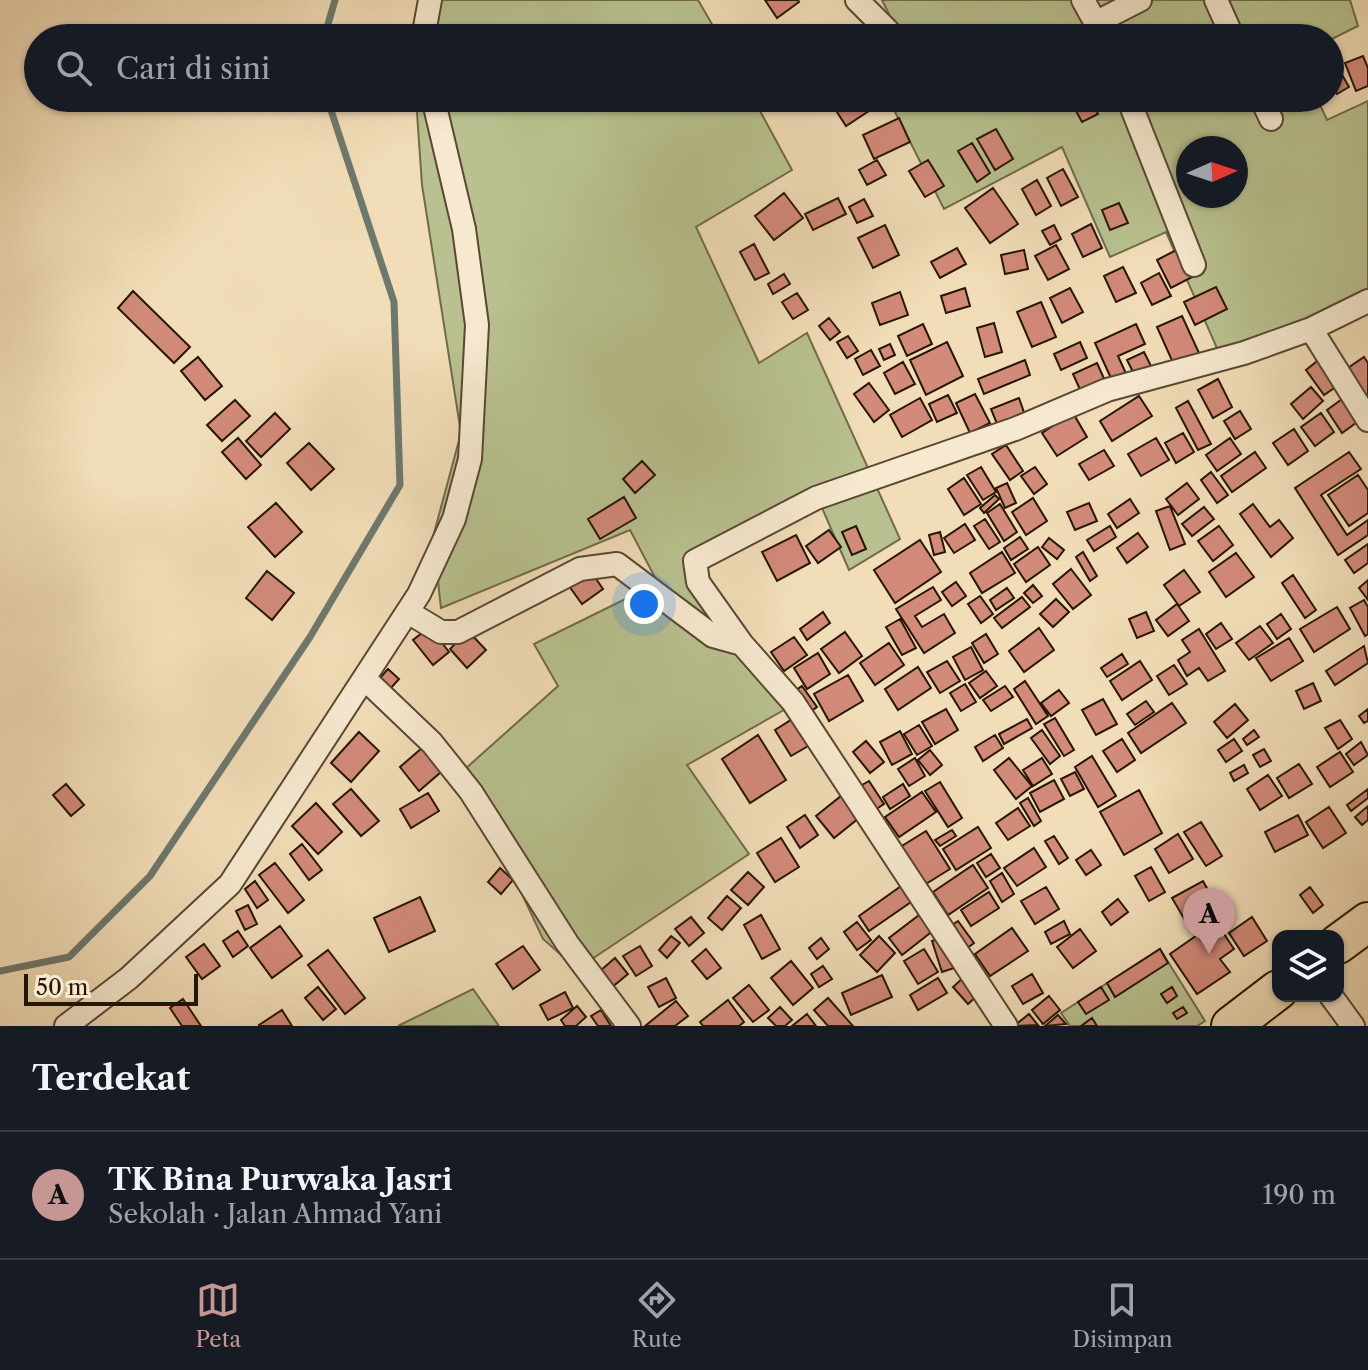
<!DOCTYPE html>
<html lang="id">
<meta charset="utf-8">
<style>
:root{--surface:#171b24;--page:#20242c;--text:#f1f3f6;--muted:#9ea1a6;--line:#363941;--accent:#c59692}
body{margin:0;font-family:"Libre Caslon Text",serif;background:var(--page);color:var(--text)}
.controls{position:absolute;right:24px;bottom:24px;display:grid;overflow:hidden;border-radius:16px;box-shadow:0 2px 6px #0004}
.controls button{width:72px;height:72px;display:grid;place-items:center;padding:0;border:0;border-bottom:2px solid var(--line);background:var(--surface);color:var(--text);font:40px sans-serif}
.compass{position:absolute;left:1176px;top:136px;width:72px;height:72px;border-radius:50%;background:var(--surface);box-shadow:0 2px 6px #0004;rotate:87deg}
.scale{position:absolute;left:24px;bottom:20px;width:174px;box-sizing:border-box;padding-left:8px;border:4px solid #271606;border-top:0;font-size:22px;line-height:28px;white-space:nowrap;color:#271606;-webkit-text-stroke:6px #f6e9d0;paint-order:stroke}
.you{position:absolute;left:644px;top:604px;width:28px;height:28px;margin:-20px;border:6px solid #fff;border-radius:50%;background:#1a73e8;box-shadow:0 0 0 12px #1a73e833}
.badge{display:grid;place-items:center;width:52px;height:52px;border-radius:50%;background:var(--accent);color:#111;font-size:26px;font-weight:700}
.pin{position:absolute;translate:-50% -66px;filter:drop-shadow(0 2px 4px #0008)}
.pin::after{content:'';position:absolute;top:42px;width:28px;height:24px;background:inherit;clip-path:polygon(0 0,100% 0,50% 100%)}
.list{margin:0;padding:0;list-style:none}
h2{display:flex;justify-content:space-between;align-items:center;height:104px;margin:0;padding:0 32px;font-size:34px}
h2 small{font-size:26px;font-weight:400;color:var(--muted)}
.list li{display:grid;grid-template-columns:52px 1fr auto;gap:24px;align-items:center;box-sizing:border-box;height:128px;padding:0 32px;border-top:2px solid var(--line)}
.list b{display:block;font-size:30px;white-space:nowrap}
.list p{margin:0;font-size:26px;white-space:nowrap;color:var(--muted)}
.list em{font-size:26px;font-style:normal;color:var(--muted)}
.icon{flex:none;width:44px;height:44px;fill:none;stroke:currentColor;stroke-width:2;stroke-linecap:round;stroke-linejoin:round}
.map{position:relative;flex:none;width:1368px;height:1026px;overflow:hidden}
.search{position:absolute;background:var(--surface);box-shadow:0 2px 6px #0004;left:24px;right:24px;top:24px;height:88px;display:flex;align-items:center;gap:20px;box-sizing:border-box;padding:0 28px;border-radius:44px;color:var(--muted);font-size:30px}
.sheet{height:232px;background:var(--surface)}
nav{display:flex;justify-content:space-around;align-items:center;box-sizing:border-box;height:112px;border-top:2px solid var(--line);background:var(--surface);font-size:22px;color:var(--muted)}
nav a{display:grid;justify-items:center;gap:4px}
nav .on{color:var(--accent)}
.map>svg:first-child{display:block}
</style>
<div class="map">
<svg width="1368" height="1026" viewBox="0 0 1368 1026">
<rect width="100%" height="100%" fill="#f1ddb7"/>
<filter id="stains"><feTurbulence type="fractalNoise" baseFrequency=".0025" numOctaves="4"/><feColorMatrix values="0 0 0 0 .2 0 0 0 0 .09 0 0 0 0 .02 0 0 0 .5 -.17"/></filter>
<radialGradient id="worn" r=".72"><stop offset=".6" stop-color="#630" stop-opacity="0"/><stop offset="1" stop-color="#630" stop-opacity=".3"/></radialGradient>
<path fill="#b8c18f" stroke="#706c4a" stroke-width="2" fill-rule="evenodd" d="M424,0H698L720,38H413L412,28Z
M882,0H1350L1358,26L1330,40L901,38Z
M416,98H753L792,170L696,227L759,363L807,333L900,539L849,570L819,501L700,565L791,706L687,765L749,854L577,969L543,939L464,770L558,686L534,644L658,583L630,530L441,608L433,537L461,433L422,185Z
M908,98H1317L1327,120L1368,101V310L1223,362L1166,232L1110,257L1062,147L944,209L894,110ZM1188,148H1236V196H1188Z
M1160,949L1205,1021L1197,1026H1070L1061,1013Z
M473,989L499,1026H398Z"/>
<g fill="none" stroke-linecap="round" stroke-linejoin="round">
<path stroke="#6d796d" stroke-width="7" d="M324,38L335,0
M0,971L69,957L150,876L310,637L400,485L394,302L327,98"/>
</g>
<path fill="#d28a79" stroke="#271606" stroke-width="2" d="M765,0H798L799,2L777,18Z
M1363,56L1368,68V86L1356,91L1345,63Z
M1337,66L1349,87L1337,94L1330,82V70Z
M828,98H869L875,107L846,126Z
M1069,98H1091L1098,114L1082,122Z
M899,118L910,142L874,159L863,135Z
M996,129L1013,159L995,170L977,139Z
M972,143L990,173L977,182L958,151Z
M877,160L886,175L867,185L859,170Z
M928,160L944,186L925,197L909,171Z
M1063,169L1078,197L1061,206L1047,178Z
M1037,180L1051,206L1036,215L1022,189Z
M993,188L1018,224L990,243L965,208Z
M784,193L803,218L774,240L755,216Z
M838,198L846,214L813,230L805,214Z
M864,199L873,216L857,223L849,207Z
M1119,203L1128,223L1110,230L1102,210Z
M1091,224L1102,248L1083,257L1072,234Z
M885,225L899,255L873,268L858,238Z
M1054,225L1061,239L1050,245L1042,231Z
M754,244L769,273L755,280L740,252Z
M1056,245L1069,269L1048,280L1035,256Z
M1182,247L1196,275L1171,288L1157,260Z
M957,248L966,264L940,278L931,262Z
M1024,250L1028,269L1005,274L1001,255Z
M1123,267L1136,293L1116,302L1104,276Z
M1159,273L1171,296L1152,305L1141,283Z
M784,274L790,284L773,294L768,284Z
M1216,287L1227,309L1195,325L1184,302Z
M965,288L970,306L946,313L941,296Z
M1070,288L1083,312L1062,323L1050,298Z
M133,291L190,347L174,363L118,308Z
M900,292L908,315L880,325L872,303Z
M797,293L808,310L793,319L782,302Z
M1041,302L1056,337L1032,347L1017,312Z
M1182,316L1199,353L1174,365L1157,327Z
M829,318L840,332L830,340L819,326Z
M994,323L1002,352L985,357L977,328Z
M923,324L932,344L907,356L898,336Z
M1136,324L1145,344L1118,356L1128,378L1114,385L1095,343Z
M848,336L858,351L847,358L837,342Z
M947,342L963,376L926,395L910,360Z
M1080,342L1087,358L1061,370L1054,354Z
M890,344L895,355L884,360L879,349Z
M871,350L880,366L863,375L855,359Z
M1144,352L1153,370L1136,378L1127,360Z
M198,357L222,386L205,400L181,371Z
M1364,357L1368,363V403L1345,370Z
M1321,358L1340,384L1324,395L1306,370Z
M1025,360L1030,375L984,394L978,379Z
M903,362L915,384L895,394L884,373Z
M1097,363L1106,383L1082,394L1073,374Z
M1218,379L1232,407L1213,418L1198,390Z
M869,383L889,410L874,422L854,394Z
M1311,387L1323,401L1303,419L1291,404Z
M975,394L990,423L970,433L956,403Z
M948,395L957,413L937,422L929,404Z
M1139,396L1152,416L1112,441L1100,421Z
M1345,397L1360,420L1342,433L1327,410Z
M920,398L932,420L902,437L890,415Z
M1019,398L1027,421L1000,431L991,409Z
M235,400L250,416L222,441L207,425Z
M1188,401L1211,444L1198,450L1176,408Z
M1240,411L1251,429L1235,439L1224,421Z
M275,413L290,429L261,457L246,441Z
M1073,413L1087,437L1057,456L1042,433Z
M1321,413L1334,432L1315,446L1301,427Z
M1294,429L1308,451L1288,465L1273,443Z
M1183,433L1194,452L1176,463L1165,443Z
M238,438L261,465L246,479L222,452Z
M1156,438L1169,460L1141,476L1128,454Z
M1230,438L1241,454L1217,471L1206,455Z
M309,443L334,469L311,490L287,463Z
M1006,445L1023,471L1010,480L992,454Z
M1104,450L1114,466L1089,480L1079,464Z
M1255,452L1266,468L1232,492L1221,476Z
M1349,452L1361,469L1321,495L1347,535L1368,520V535L1338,555L1295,488Z
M642,461L655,475L635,493L623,479Z
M981,467L996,492L983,500L967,475Z
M1035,467L1047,484L1034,494L1021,476Z
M1211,472L1228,495L1217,503L1201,480Z
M1358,475L1368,490V513L1349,526L1328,495Z
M964,478L981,504L964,515L948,489Z
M1007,483L1016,503L1005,508L996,488Z
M1187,483L1199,499L1178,515L1166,499Z
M995,495L999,499L984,513L980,508Z
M624,497L636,518L600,539L588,519Z
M1033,498L1047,521L1026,535L1012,512Z
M1130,499L1139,513L1117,528L1108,514Z
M276,503L302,532L275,557L248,527Z
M1089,503L1097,521L1075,530L1067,512Z
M1000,504L1017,532L1004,541L987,513Z
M1253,504L1270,527L1279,520L1293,538L1271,557L1240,514Z
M1170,506L1185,544L1170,550L1156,511Z
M1204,507L1214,519L1192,536L1182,524Z
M985,519L1000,542L989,549L974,526Z
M965,524L975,540L954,553L944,538Z
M856,526L866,549L852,555L842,532Z
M1110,526L1116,537L1094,551L1087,540Z
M1219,526L1233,545L1213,561L1198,541Z
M829,530L841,547L818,563L806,546Z
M940,532L945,552L934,555L929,535Z
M1138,533L1148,547L1127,563L1117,548Z
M796,535L810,563L777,581L762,552Z
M1020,537L1028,549L1011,560L1004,548Z
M1049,538L1064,550L1057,559L1042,547Z
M920,540L941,572L895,603L874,570Z
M1368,544V563L1354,573L1345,560Z
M1038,547L1050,565L1026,582L1014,564Z
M1002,552L1015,573L982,593L970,573Z
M1083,552L1097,576L1090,581L1076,557Z
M1236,553L1254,577L1226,597L1209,572Z
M1071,569L1091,595L1073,609L1053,584Z
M590,570L603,589L582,604L569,586Z
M1184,570L1200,592L1179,606L1164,585Z
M267,571L294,593L272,620L246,598Z
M1293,575L1316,610L1305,618L1282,583Z
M1368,580V600L1359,588Z
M956,582L966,596L952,606L942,592Z
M1033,585L1042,596L1033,603L1024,593Z
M933,587L941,600L915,616L922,627L944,614L955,633L924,653L896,609Z
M1007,588L1014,598L996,610L990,600Z
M980,596L993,614L981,623L968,604Z
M1022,597L1030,607L1002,628L994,618Z
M1056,599L1069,612L1053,627L1040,614Z
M1364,600L1368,607V634L1365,636L1350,608Z
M1177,604L1189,621L1168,636L1156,620Z
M1337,607L1350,629L1314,652L1300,629Z
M823,612L830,623L807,640L800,629Z
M1146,612L1154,631L1137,638L1129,619Z
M1281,614L1291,629L1277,639L1267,624Z
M900,619L916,648L902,655L886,627Z
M1221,623L1232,639L1216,649L1206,634Z
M1260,626L1273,643L1249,660L1236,643Z
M430,627L449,652L433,665L413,640Z
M1039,628L1054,650L1024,672L1009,651Z
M1199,629L1225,671L1208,681L1199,668L1187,676L1178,660L1190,652L1182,640Z
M468,631L486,650L467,668L450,649Z
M845,632L862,656L839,673L821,649Z
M986,634L998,654L984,663L972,643Z
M794,637L807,655L784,671L771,652Z
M1289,638L1303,661L1271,681L1256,658Z
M889,643L904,665L875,685L860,663Z
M1364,646L1368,663L1335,685L1326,671Z
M971,647L983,670L965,680L953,657Z
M818,653L830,674L807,689L794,668Z
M1122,654L1128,664L1107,677L1101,668Z
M947,661L960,681L940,693L927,672Z
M1140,661L1152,680L1122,700L1110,681Z
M1174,665L1187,684L1169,695L1157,676Z
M918,667L931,688L898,710L885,689Z
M388,669L399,679L390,689L379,679Z
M986,671L997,686L980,698L969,683Z
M848,675L863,701L829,721L814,694Z
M1025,681L1048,716L1036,724L1014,689Z
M1313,683L1321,701L1304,709L1296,691Z
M965,684L976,702L961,711L950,693Z
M802,686L817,707L807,714L792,693Z
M1005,686L1013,697L991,711L983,700Z
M1059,690L1069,703L1051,716L1041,703Z
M1103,699L1117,724L1096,735L1082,710Z
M1146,701L1154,712L1135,725L1127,714Z
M1172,703L1186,723L1141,753L1128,733Z
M1235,704L1248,720L1227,738L1214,722Z
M946,709L958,730L935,744L922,722Z
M1368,709V721L1364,723L1359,716Z
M794,718L810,745L791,756L775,730Z
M1055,718L1074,750L1064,756L1044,724Z
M1027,719L1032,728L1004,744L999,734Z
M1340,720L1352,739L1338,749L1325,728Z
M919,725L932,746L917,755L904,734Z
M1042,730L1060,756L1050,764L1031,738Z
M1254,730L1259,737L1247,745L1243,739Z
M900,731L912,754L892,765L880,742Z
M359,732L379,751L351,782L331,763Z
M758,735L786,780L750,803L722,759Z
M995,735L1003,748L983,761L975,747Z
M1122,739L1135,760L1117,772L1103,751Z
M1234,739L1242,751L1226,762L1218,750Z
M866,741L884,762L870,773L853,752Z
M1361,742L1368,755L1354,765L1346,754Z
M422,748L441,772L419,791L400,767Z
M1264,749L1271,761L1260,767L1253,755Z
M930,750L942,765L930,775L918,760Z
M1340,752L1353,772L1330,787L1317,767Z
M1092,756L1116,796L1098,807L1075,767Z
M915,758L925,776L909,786L898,769Z
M1009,758L1032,786L1016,799L994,770Z
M1042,758L1052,774L1033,786L1023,770Z
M1299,764L1312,784L1289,798L1277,778Z
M1244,765L1248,773L1234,781L1230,773Z
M1075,772L1084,789L1070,796L1061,779Z
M1268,775L1282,796L1260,810L1247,789Z
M1054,780L1064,799L1040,812L1030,793Z
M869,781L884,804L870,813L855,789Z
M940,782L962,818L948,827L925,791Z
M66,784L84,805L71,816L53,795Z
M903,784L910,796L890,809L883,797Z
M351,789L379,821L361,836L333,804Z
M1368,789V798L1351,811L1347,805Z
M1139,790L1162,833L1124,855L1100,812Z
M922,792L936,812L899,837L885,817Z
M428,793L439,811L411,828L400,809Z
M841,796L859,818L834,838L816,816Z
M1028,798L1041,821L1034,826L1020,803Z
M316,803L342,832L318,854L292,826Z
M1368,806V820L1362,825L1355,817Z
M1329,807L1346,833L1323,848L1306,822Z
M1018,808L1030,826L1008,840L996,823Z
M805,815L818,835L800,848L787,827Z
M1298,815L1308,835L1275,852L1265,832Z
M1201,822L1222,856L1206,866L1184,832Z
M978,827L991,848L956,870L943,849Z
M952,830L956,836L940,846L935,840Z
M926,831L950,869L921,887L897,849Z
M1178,834L1193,859L1169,873L1155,849Z
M1054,836L1068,858L1059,864L1045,841Z
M781,838L799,867L775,882L757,853Z
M302,844L322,870L309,880L290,854Z
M1034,848L1046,867L1017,886L1004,868Z
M1091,850L1101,865L1086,875L1076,860Z
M991,854L1000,868L986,877L977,863Z
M275,863L304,900L288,913L259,875Z
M973,865L988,888L948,915L933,892Z
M1151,867L1165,892L1149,901L1135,876Z
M500,868L513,880L501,894L488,882Z
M748,872L764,887L748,905L731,890Z
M1002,873L1014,894L1002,902L990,881Z
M255,881L268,900L257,908L245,889Z
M1203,881L1216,905L1186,922L1172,898Z
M904,884L914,900L869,931L859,916Z
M1046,887L1059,909L1035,924L1021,901Z
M1310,887L1323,905L1313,913L1300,895Z
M989,892L999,908L971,926L961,910Z
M727,896L741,908L722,930L708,918Z
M420,897L435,931L389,952L374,918Z
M1118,899L1128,912L1111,925L1102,912Z
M248,905L257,924L245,930L236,911Z
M927,909L939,926L902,955L889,938Z
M761,915L780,949L762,959L744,925Z
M691,917L704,933L689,946L675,929Z
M1252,917L1267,941L1244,956L1229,933Z
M958,921L974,943L963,951L946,929Z
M1064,921L1070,934L1051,944L1045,932Z
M857,922L871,940L857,950L844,932Z
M1216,922L1234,949L1220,959L1230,972L1197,994L1170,954Z
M280,926L302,956L272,978L250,948Z
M1012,928L1028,951L990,976L975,954Z
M1080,929L1096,951L1073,968L1057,947Z
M238,931L248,946L233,957L223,941Z
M671,936L680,943L667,958L659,950Z
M879,936L895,953L877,972L860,955Z
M944,937L954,968L942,972L932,941Z
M821,938L829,949L817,959L809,948Z
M204,944L220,966L202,979L186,957Z
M523,946L540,970L513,989L496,964Z
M640,946L652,966L636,976L623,956Z
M706,949L721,968L707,979L692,961Z
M924,949L938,972L918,984L904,961Z
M1160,949L1168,963L1115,997L1107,983Z
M328,950L365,998L345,1014L308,965Z
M615,958L628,974L606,992L593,977Z
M791,961L813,988L793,1005L771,978Z
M823,966L832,979L819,987L811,974Z
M1032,974L1043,993L1023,1004L1012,986Z
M882,975L892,997L851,1015L842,993Z
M964,977L979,994L968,1004L953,987Z
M666,978L676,998L659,1007L648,987Z
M938,978L947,993L918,1010L910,995Z
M749,985L769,1010L753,1022L733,998Z
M318,987L336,1009L323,1020L305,998Z
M1101,987L1109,1000L1086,1014L1078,1002Z
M1172,987L1177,996L1167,1003L1161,994Z
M565,992L573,1008L548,1020L540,1005Z
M1049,996L1060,1010L1043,1024L1032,1010Z
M828,998L853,1026H828L814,1010Z
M183,999L201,1026H182L170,1008Z
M728,1000L744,1022L739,1026H703L700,1022Z
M676,1001L688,1016L675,1026H645Z
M577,1006L586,1017L576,1026H565L561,1020Z
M780,1007L792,1020L785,1026H776L768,1018Z
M1183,1007L1187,1013L1177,1019L1173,1013Z
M282,1010L292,1026H259V1025Z
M601,1010L611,1026H598L591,1016Z
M807,1014L816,1026H792Z
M1029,1014L1038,1025L1014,1026Z
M1058,1015L1066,1024L1045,1026Z
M1092,1018L1097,1026H1081Z"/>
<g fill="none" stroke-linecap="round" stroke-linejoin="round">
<defs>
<path id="minor" d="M857,0L895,38
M1083,0L1104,38
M1216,0L1233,38
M1097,22L1140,0
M423,38L430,0
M1128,98L1194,265
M1261,98L1271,119
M1311,329L1368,420
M408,612L441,632H458L580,569L617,564L713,636L742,644
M365,679L432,743L471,792L567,943L629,1026
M1331,996L1353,1026
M66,1026L129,978L230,884L419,594L454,519L470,459L477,325L464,229L433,98
M1006,1026L793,702L742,644L698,582L695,561L816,498L1015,429L1107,390L1244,353L1311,329L1368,301"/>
<path id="trunk" d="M1338,944L1368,922
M1231,1026L1278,990"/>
</defs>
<use href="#minor" stroke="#5a4832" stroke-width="26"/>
<use href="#trunk" stroke="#271606" stroke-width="42"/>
<use href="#minor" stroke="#f6e9d0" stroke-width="22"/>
<use href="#trunk" stroke="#f1ddb7" stroke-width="38"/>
</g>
<rect width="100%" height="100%" filter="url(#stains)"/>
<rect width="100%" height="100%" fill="url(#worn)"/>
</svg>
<div class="controls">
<button><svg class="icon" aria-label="layers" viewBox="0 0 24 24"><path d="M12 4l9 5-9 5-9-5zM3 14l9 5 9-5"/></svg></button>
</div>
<svg class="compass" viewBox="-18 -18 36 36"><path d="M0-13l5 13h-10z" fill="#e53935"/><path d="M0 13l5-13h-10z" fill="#9ea1a6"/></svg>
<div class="scale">50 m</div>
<div class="you"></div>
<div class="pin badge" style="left:1209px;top:954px">A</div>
<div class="search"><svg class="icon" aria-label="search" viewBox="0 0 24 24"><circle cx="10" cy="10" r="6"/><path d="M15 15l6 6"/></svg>Cari di sini</div>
</div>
<section class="sheet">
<h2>Terdekat<small></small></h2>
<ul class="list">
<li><span class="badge">A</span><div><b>TK Bina Purwaka Jasri</b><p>Sekolah · Jalan Ahmad Yani</p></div><em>190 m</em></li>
</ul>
</section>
<nav>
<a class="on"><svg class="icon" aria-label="map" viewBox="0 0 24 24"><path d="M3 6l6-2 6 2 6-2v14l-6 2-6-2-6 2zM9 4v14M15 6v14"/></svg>Peta</a>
<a><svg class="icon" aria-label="directions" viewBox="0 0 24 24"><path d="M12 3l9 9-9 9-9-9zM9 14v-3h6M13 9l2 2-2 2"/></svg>Rute</a>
<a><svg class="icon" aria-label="saved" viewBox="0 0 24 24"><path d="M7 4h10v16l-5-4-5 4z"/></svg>Disimpan</a>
</nav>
